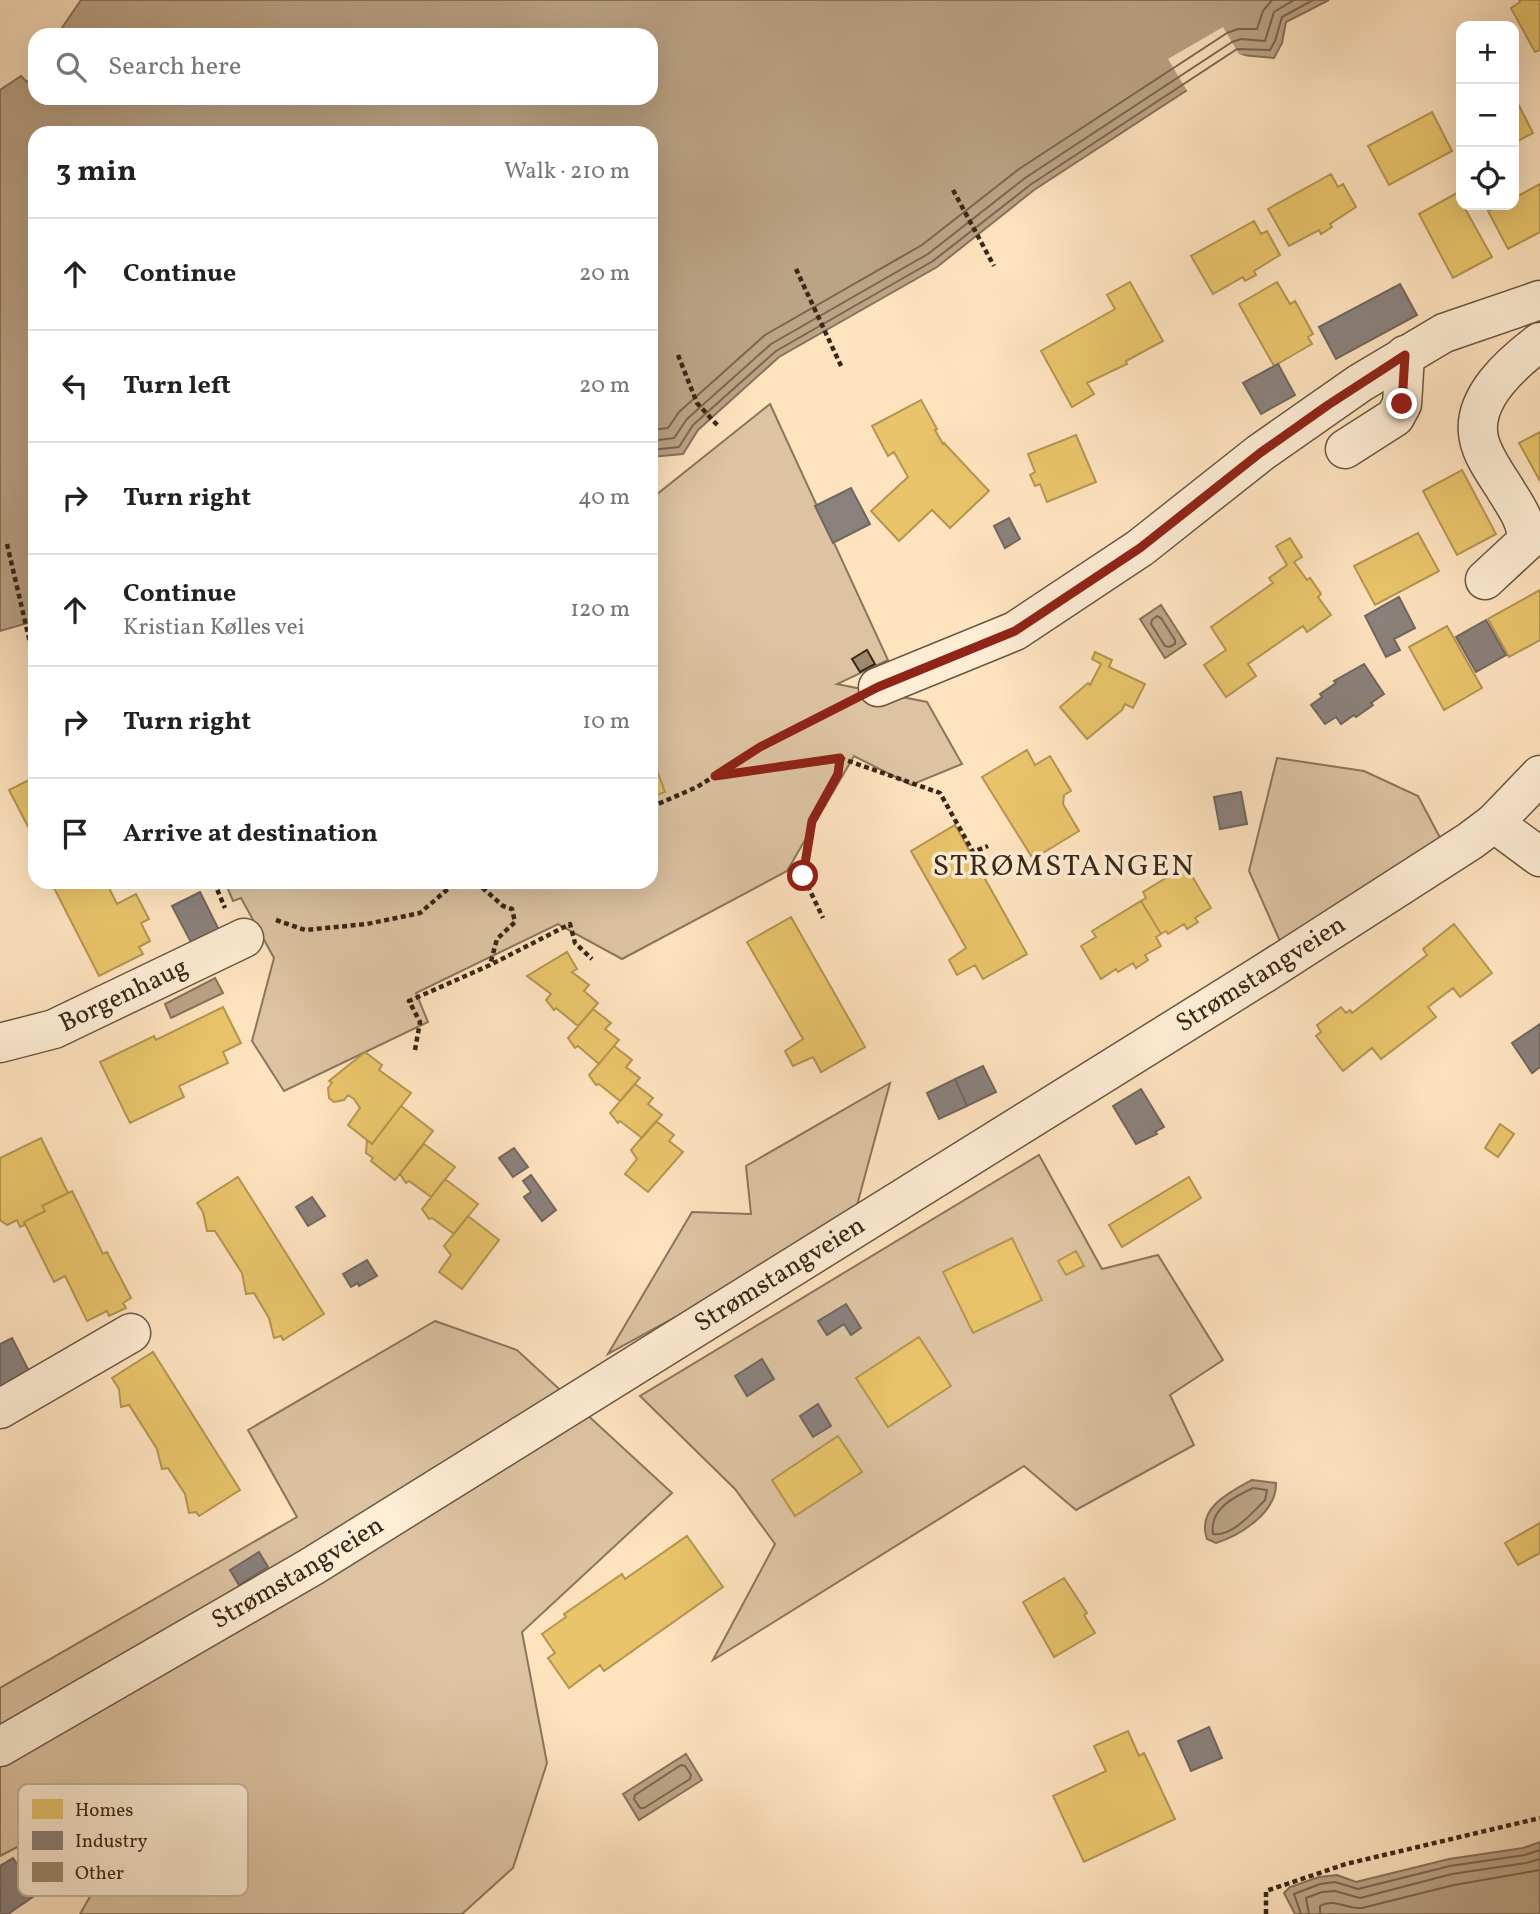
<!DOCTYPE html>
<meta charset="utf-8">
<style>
:root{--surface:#fff;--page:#f2f2f2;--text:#222;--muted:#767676;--line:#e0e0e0}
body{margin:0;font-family:Vollkorn,serif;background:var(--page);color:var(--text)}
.controls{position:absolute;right:21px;top:21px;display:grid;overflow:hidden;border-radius:14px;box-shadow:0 7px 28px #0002}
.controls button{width:63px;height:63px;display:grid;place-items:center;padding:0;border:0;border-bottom:2px solid var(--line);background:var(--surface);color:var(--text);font:35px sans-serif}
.stop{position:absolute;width:21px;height:21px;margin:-16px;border:5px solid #8f2418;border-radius:50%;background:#fff}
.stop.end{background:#8f2418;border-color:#fff;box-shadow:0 2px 7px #0008}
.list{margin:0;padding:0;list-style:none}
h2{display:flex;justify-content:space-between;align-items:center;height:91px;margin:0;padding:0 28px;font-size:30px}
h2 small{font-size:23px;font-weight:400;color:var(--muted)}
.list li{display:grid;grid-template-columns:46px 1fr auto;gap:21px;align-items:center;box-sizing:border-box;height:112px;padding:0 28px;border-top:2px solid var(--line)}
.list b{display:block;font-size:26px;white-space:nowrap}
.list p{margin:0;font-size:23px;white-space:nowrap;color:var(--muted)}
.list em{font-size:23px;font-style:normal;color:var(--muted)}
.icon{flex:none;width:38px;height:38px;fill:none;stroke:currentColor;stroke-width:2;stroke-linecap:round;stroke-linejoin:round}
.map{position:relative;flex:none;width:1540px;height:1914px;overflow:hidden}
.search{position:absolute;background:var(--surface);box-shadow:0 7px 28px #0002;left:28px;top:28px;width:630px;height:77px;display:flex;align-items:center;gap:18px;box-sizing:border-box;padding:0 24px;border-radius:21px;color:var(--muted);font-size:26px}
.panel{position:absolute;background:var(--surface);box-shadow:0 7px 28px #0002;left:28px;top:126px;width:630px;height:763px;border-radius:21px}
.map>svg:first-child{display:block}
</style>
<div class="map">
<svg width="1540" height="1914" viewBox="0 0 1540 1914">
<rect width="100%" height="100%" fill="#fee3bf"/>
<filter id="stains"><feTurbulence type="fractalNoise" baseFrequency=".00286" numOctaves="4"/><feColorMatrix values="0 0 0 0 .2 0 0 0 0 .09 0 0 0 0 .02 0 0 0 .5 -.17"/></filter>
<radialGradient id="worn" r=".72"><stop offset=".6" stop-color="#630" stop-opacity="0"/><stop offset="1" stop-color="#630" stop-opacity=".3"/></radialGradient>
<path fill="#ddc3a2" stroke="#8b755c" stroke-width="2" d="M770,404L888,660L837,684L927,702L962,764L911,785L854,756L787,871L622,959L558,924L416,993L428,1022L284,1091L252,1041L274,958L241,898L233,901L225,882H651V501L656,495Z
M1277,758L1364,771L1418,796L1445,847L1283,948L1249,871Z
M890,1083L853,1220L608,1354L692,1212L751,1214L746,1166Z
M1039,1155L1102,1269L1158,1255L1223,1360L1170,1395L1194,1445L1076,1510L1024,1466L713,1660L775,1544L735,1489L640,1396Z
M435,1321L517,1350L672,1493L522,1632L547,1763L513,1868L462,1914H80L103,1874L67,1821L0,1856V1688L297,1517L248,1430Z"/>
<path fill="#bba386" stroke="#87715a" stroke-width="2" d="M81,0H1329L1286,22L1282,43L1274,58L1241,55L1034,190L937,267L779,357L698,430L683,454L651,457V133H35V621L0,631V90L21,76L27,82L35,76V98H651V35H57Z
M1161,605L1186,644L1165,658L1140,619Z
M215,978L223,993L171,1018L165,1004Z
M1252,1480L1276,1483C1277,1512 1241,1535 1216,1543L1207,1539C1196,1508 1230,1492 1252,1480Z
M686,1754L702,1780L639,1820L623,1794Z
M1540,1842V1914H1295L1284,1893L1290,1887L1319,1877L1337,1875L1356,1882L1449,1859L1523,1848Z"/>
<path fill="#fee3bf" d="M1223,27L1239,54L1257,60L1242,58L1189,94L1168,59Z"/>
<path fill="#e9c46a" stroke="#b49551" stroke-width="2" d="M1519,0H1540V50L1535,52L1511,8L1520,2Z
M1514,96L1533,133L1514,143Z
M1432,112L1452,151L1389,185L1368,146Z
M1331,174L1338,187L1343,184L1356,207L1330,224L1332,227L1321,234L1319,230L1289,246L1268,209Z
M1540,184V232L1508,249L1488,211L1500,205H1514V198Z
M1457,193L1461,205H1463L1492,257L1453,278L1419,214Z
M1254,221L1261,234L1267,231L1280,255L1254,271L1256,275L1245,281L1243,277L1213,294L1191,256Z
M1130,282L1163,341L1126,361L1127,364L1087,383L1094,394L1072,407L1041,351L1115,309L1107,295Z
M1277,282L1290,304L1295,301L1313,334L1308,337L1312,344L1274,366L1239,304Z
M921,400L937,429L935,430L943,444L944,443L989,491L950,528L932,510L899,541L871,511L908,477L894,452L888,456L872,426Z
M1540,432V481L1519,443Z
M1076,435L1096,482L1047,502L1040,484L1035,486L1030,475L1035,472L1028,454Z
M1462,470L1496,534L1457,555L1423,491Z
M1418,533L1439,571L1375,605L1354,566Z
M1290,538L1302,557L1294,562L1307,580L1310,578L1321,594L1318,597L1331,615L1307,632L1303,626L1248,664L1256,676L1226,697L1204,665L1226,650L1211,627L1273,583L1269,578L1287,565L1276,546Z
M1540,590V640L1509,657L1488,619Z
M1447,626L1482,688L1444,710L1409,647Z
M1095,652L1112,660L1109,667L1145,684L1133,708L1125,704L1122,710L1087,739L1060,707L1088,683L1090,685L1101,664L1092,659Z
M1027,750L1035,765L1050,756L1071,791L1064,795L1063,804L1079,831L1033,859L982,777Z
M656,768L665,792L651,797V770Z
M35,777V840L9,790Z
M955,825L1027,954L983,979L975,965L957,975L949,960L966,948L911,851Z
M1186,866L1211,908L1195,918L1198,922L1187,929L1184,924L1168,934L1166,931L1161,934L1141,901L1146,898L1143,892Z
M61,882H106L117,904L136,894L149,919L141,923L150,941L139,947L143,954L99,976L53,886Z
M1141,901L1161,934L1156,937L1161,946L1145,955L1148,960L1136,968L1133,963L1118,972L1116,969L1101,979L1081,946L1096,937L1092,931Z
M791,917L865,1047L821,1072L813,1057L793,1066L785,1051L803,1039L747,942Z
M1454,924L1492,973L1460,997L1453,988L1428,1007L1436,1017L1381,1059L1372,1048L1343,1071L1316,1036L1321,1032L1317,1025L1341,1007L1346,1013L1350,1010L1352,1013L1427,955L1423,949Z
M567,952L577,969L572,972L589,985L584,991L598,1003L578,1026L556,1008L554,1010L546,1000L551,994L527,976Z
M223,1007L241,1043L223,1052L228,1063L179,1086L184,1097L130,1123L100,1062L154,1036L156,1040Z
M593,1009L611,1023L605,1029L619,1040L599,1064L578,1046L575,1048L568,1038Z
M614,1046L632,1060L626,1067L640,1078L620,1101L599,1084L596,1085L589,1075Z
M365,1052L382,1065L379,1070L411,1093L372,1144L348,1125L360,1108L354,1099L348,1095L344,1100L334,1102L329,1098L328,1088L332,1083L329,1081Z
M635,1084L653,1098L648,1104L662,1115L642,1138L620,1121L618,1123L610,1113Z
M401,1106L433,1131L395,1180L371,1161L373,1158L366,1153L367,1140L372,1144Z
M656,1121L674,1135L669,1141L683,1152L648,1192L625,1174L637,1159L631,1150Z
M1500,1124L1514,1134L1498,1157L1485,1148Z
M41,1138L68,1193L42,1206L45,1211L24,1222L25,1225L20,1227L17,1220L7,1225L0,1220V1158Z
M424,1144L455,1167L431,1197L409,1181L406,1183L400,1174Z
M238,1177L324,1314L283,1340L281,1336L274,1338L269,1318L254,1293L246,1294L242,1273L215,1231H207L203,1212L197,1203Z
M1189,1177L1201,1198L1122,1247L1109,1225Z
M445,1179L478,1204L454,1234L432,1218L429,1219L422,1209Z
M72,1191L103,1254L107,1252L131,1298L123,1303L126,1308L109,1316L107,1311L87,1321L65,1276L54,1282L24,1222L45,1211L42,1206Z
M468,1216L499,1240L462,1289L439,1272L451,1255L444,1246Z
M1012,1238L1042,1300L973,1333L943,1272Z
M1076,1251L1084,1266L1066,1275L1058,1261Z
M919,1337L951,1386L888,1427L856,1378Z
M153,1352L240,1490L199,1516L196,1512L189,1513L185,1494L168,1468L162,1469L157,1449L129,1405L121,1407L119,1389L112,1378Z
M838,1436L862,1472L795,1516L772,1480Z
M1540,1523V1553L1518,1565L1505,1543Z
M687,1536L723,1587L604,1671L600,1665L569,1688L548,1658L555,1653L542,1634L566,1617L564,1614L622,1574L625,1579Z
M1064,1578L1087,1613L1084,1615L1095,1633L1054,1657L1023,1602Z
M1128,1731L1139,1756L1144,1753L1175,1819L1084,1862L1053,1796L1106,1771L1094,1746Z"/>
<path fill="#8a817c" stroke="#72665e" stroke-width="2" d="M1400,284L1417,315L1336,359L1319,327Z
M1278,364L1295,395L1261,414L1243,383Z
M851,488L870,524L833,543L815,506Z
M1009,518L1020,539L1005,548L994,526Z
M1399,597L1415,628L1394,639L1400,650L1386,657L1365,616Z
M1486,620L1506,655L1476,672L1456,637Z
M1364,664L1384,694L1371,703L1373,705L1356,717L1354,715L1341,724L1336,717L1325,724L1311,705L1322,697L1320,694L1336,683L1334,681Z
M1241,792L1247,824L1220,829L1214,797Z
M200,892L221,934L194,948L172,906Z
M1540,1024V1067L1532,1073L1512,1043Z
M983,1066L996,1092L967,1106L955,1079Z
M955,1079L967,1106L939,1119L927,1093Z
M1141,1089L1164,1127L1155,1132L1157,1134L1136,1144L1113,1106Z
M514,1148L528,1167L513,1177L499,1158Z
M531,1175L556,1210L542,1221L524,1197L531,1192L523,1181Z
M312,1197L325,1216L308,1226L296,1207Z
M367,1260L377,1276L359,1286L358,1283L351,1287L343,1274Z
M846,1304L861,1328L851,1335L844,1324L827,1335L818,1321Z
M12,1338L30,1373L0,1388V1344Z
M762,1359L774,1379L747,1396L735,1376Z
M818,1404L831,1426L813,1437L800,1416Z
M259,1552L268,1567L239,1585L230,1570Z
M1209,1727L1222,1758L1191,1771L1178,1741Z
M13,1858L37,1894L8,1914H0V1866Z"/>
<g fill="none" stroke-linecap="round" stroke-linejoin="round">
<path stroke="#7a654e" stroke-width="2" d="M651,430L668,428L679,412L765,335L922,245L1019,169L1227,33L1238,29H1257L1263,11L1272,0
M651,441L674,438L687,419L771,344L928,254L1025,178L1232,42L1241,39L1265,41L1274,12L1294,0
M651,450L679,447L693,425L776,351L933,261L1030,185L1237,49L1270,50L1275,41L1282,17L1313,0
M1157,616L1161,618L1175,640V644L1169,647L1165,646L1151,624L1152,620Z
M1253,1488L1267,1490L1265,1500C1252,1513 1232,1537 1213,1534C1209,1509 1234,1497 1253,1488Z
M681,1765L685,1766L691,1775L690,1779L644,1808H640L634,1799L635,1795Z
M1301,1914L1294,1894L1320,1884L1335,1882L1358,1889L1450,1866L1525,1855L1540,1850
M1309,1914L1306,1898L1322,1892L1335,1891L1360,1898L1452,1874L1526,1863L1540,1859
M1320,1914V1906C1333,1898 1347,1909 1362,1908L1454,1885L1540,1870"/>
</g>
<path fill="#9f896e" stroke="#392717" stroke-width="2" d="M867,650L875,664L860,672L852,659Z"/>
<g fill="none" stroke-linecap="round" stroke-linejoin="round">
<defs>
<g id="minor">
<path d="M1345,449L1395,417L1402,404L1405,355"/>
<path d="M1485,580L1527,541C1527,522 1517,508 1507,492C1497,475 1483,458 1479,439C1470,399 1512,363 1540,342"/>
<path d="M878,687L1015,631L1140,548L1260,453L1360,383L1444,333L1540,300"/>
<path d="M1494,823L1540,857"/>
<path id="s1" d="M0,1043L54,1029L244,938"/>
<path d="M0,1409L131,1333"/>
<path id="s2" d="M0,1747L311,1567L1263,974L1470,841L1494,823L1540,775"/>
</g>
</defs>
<use href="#minor" stroke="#6a5641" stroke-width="41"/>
<path stroke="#392717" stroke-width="4.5" stroke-dasharray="5 3.5" stroke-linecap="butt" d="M953,190L994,266
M796,269L842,368
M678,355L697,403L719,427
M7,544L35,664
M840,758L940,793L973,852L988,846
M714,776L840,758L838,774L812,821L803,876L823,918
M651,807L697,787L760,747L848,702
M214,882L225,908
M476,882L503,906L512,909L515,922L497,939L490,965
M276,920L305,930L367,924L420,913L456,882
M415,1050L420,1022L409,1001L490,965L570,924L575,943L592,959
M1266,1914V1891L1346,1864L1540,1818"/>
<use href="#minor" stroke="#feedd5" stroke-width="38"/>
</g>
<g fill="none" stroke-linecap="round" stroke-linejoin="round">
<path stroke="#8f2418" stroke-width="9" d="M803,876L812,821L838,774L840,758L715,776L760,747L878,687L1015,631L1140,548L1260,453L1328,405L1405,355L1402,404"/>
</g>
<g text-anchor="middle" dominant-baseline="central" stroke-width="7" stroke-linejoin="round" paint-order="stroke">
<g font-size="26" fill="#392717" stroke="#feedd5">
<text stroke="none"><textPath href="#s2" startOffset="1479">Strømstangveien</textPath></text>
<text stroke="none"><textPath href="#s1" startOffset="133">Borgenhaug</textPath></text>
<text stroke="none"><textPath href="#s2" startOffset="912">Strømstangveien</textPath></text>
<text stroke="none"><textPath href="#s2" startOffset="345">Strømstangveien</textPath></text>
</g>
<g font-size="30" letter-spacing="2" fill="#392717" stroke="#feedd5">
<text x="1064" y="867">STRØMSTANGEN</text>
</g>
</g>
<rect x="18" y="1784" width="230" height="112" rx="10" fill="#feedd5" stroke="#c3b29c" stroke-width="2"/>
<rect x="32" y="1799" width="31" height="20" fill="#e9c46a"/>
<rect x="32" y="1831" width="31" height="19" fill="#8a817c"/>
<rect x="32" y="1862" width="31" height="20" fill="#9f896e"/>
<g font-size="19" fill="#392717">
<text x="75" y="1816">Homes</text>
<text x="75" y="1847">Industry</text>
<text x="75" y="1879">Other</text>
</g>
<rect width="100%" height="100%" filter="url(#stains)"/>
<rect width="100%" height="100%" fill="url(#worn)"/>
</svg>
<div class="controls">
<button>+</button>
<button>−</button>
<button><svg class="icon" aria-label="locate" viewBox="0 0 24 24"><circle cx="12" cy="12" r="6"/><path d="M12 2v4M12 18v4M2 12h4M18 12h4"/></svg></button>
</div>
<div class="stop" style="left:803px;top:876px"></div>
<div class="stop end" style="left:1402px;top:404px"></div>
<div class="search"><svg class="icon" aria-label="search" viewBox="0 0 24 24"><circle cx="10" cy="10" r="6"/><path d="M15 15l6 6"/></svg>Search here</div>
<section class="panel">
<h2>3 min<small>Walk · 210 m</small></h2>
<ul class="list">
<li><svg class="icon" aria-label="ahead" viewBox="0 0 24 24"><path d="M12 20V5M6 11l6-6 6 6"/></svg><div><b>Continue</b></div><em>20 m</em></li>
<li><svg class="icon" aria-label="left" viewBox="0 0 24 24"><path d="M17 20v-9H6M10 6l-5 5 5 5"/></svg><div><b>Turn left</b></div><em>20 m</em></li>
<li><svg class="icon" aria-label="right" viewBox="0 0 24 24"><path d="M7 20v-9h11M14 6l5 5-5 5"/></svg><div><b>Turn right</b></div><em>40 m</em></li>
<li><svg class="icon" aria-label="ahead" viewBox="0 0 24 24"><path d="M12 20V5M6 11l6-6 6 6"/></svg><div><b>Continue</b><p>Kristian Kølles vei</p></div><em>120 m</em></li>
<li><svg class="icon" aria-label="right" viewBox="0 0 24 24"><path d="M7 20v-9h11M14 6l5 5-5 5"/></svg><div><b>Turn right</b></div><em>10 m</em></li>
<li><svg class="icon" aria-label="arrive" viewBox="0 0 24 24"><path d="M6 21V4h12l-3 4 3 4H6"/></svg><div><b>Arrive at destination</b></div></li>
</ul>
</section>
</div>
